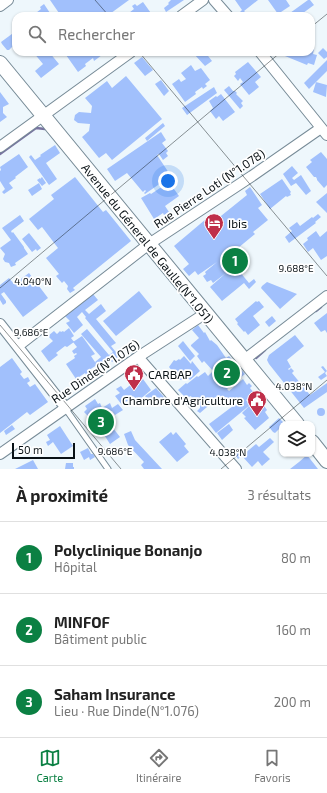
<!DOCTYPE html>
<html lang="fr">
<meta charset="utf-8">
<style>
:root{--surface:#fff;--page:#f2f2f2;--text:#222;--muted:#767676;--line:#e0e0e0;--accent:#0b8043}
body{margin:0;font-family:"Exo 2",sans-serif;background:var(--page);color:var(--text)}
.controls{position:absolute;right:12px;bottom:12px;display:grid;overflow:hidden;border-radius:8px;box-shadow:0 1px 3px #0004}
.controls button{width:36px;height:36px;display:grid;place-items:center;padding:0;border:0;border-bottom:1px solid var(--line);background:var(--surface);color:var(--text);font:20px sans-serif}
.scale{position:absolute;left:12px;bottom:10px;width:63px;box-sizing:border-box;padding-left:4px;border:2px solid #091115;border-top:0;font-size:11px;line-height:14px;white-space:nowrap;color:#091115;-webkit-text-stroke:3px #fff;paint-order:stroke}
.you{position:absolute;left:168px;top:181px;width:14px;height:14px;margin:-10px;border:3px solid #fff;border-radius:50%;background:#1a73e8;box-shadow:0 0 0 6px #1a73e833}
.badge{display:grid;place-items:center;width:26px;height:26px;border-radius:50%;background:var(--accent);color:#fff;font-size:13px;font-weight:700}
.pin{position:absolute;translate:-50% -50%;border:2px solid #fff;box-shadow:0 1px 4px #0006}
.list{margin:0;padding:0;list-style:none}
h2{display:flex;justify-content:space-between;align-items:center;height:52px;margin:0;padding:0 16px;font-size:17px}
h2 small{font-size:13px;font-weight:400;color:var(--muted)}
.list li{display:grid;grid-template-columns:26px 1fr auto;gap:12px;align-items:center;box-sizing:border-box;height:72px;padding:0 16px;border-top:1px solid var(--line)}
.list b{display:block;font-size:15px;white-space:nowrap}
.list p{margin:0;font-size:13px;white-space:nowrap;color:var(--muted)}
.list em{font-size:13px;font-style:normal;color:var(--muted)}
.icon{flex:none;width:22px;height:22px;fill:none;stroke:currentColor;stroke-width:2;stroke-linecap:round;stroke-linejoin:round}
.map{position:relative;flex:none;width:327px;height:469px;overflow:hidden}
.search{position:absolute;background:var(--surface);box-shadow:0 1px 3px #0004;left:12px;right:12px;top:12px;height:44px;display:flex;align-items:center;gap:10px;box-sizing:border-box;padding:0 14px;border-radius:12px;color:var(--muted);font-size:15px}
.sheet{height:268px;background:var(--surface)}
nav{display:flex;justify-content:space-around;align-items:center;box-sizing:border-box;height:56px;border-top:1px solid var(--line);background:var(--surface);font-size:11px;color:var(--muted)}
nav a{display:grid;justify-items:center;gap:2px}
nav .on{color:var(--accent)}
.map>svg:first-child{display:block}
</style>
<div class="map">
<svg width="327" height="469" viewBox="0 0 327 469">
<rect width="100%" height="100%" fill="#eef7fc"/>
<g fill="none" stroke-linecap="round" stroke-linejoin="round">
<path stroke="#7873a0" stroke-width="2.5" d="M0,154L36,128L45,129
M316,311L321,307
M256,358L265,350"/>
</g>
<path fill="#a1c0fc" d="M50,0H129L107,16H61Z
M171,0H184L166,12L164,8L169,4L168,3Z
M235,0H258L244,11L246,13L244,15L240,12L242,10Z
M268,0H286L290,6L278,14Z
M308,0H310L314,5L299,16H293L290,13Z
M143,2L153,16H125L134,9L132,6L135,4L137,6Z
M44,4L52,16H32L41,9L40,7Z
M16,31V41L15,39L13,41L14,45L9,50H7L2,44L1,42Z
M311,48L314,49L313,54L317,55L314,65L308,63L307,65L285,56L287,52H311Z
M323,48L327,52V57L324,59L318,53Z
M33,52H49L59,64L41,78L35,71L43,64Z
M70,52H100L102,55L94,61L93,58L85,64L86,66L78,72L66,55Z
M183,52H205L212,61L205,66L194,54L191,56L187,55Z
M142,57L153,70L145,76L134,63Z
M327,60V71L309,89L304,83Z
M248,62L261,77L255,82L259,87L249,95L240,84L243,82L240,78L238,81L234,76L236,74L235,72Z
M191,65L195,71L201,68L210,80L205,84L207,86L203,89L202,87L195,92L196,94L185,102L172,84L179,79L181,82L186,79L181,73Z
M126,76L162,119L112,160L106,153L99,158L82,137L89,131L90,124L78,123L74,120L75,115L79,112L91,113L92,106L85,98L107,81L112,88Z
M161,80L169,91L164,96L155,84Z
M316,82L327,85L326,97L313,92Z
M229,86L233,91H235L237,93L236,94L243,101L241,103L243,106L240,109L224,90Z
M214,87L217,93L187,115L182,108Z
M0,92L9,104L3,107V113L7,117L0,122Z
M221,94L235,112L223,121L219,116L216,119L210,111L213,108L209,101L216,96L217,97Z
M163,123L165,126L147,141L145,138Z
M161,132L166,140L162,143L168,151L166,153L168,156L163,160L159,154L157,155L171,176L145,194L144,193L146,191L145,190L143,192L142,191L127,173L115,181L107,169Z
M55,145L60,153L46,163L57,179L49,185L29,157L31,155L35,160L41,156L40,155Z
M321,152L327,159V185L324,188L317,180V179L316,177H314L306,167L312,162L310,160Z
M19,154L28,167L15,177L16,178L9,183L13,188L4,194L2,192L5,189L0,181V171L1,170L0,167Z
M292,166L298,173L292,178L294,180L301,175L311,191L306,195L296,183L291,186L283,174Z
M42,177L46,183L42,186L37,180L40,178V179Z
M75,177L103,212L106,210L131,241L73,288L75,290L70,293L67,289L68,286L64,281L62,283L56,276L59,274L46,258L58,248L42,227L38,230L29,219L54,199L51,195Z
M282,179L291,192L290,193L291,195L287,197L286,196L270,209L260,194Z
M169,182L179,196L165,206L169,212L164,215L163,213L154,219L141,198L150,193L151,194Z
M39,183L42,189L32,196L28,190Z
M250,187L262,205L258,208L268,220L253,232L255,234L238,248L237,246L226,256L233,266L230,268L231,269L235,266L249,283L254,279L256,282L249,289L244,283L222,301L210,287L226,273L213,283L211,280L207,282L203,276L206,274L205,272L217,262L198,275L195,271L189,276L183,269L189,264L174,246L206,219L211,224L247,195L245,191Z
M327,193V213L316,202Z
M318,214L321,217L315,222L316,223L289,243L285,237L292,231L289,228L297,222L300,226L312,217L313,218Z
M20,215L24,221L11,231L12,233L13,232L24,247V248L28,254L15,263L16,265L11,267L9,263L5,262L3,259L5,254L0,248L11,240L2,228Z
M316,231L320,237L327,231V256L321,260L313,248L308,252L303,244L308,240L307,238Z
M29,233L41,248L37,251L36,249L32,252L22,239Z
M29,273L48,298L23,317L4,292L1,294L6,301V303L3,305L0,300V285L9,278L14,284Z
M267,282L297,294L280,309L261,288L262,286Z
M139,291L152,307L116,336L103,321Z
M93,294L98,300L85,310L89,314L101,304L106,311L96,319L116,343L111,346L119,356L112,362L108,358L104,361L106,364L101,368L95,362L101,357L81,334L87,329L109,355L113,352L85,318L86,317L82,312L77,317L83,325L74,333L66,323L70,321L65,316Z
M256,301L257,302L259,301L264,307L253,316L260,325L248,335L245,331L244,332L237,324L238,323L235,319Z
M327,313V333L325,330L321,332L314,323Z
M272,316L276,321L269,327L265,322Z
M198,325L204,333L205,332L210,341L211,340L217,345L226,358L229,356L245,374L227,389L229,391L243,379L247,385L249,383L252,386L250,388L254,393L246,400L250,405L216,433L209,424L237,403L240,406L243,404L239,399L232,405L225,398L217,405L214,401L200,413L197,411L200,408V405L194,403L191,396L186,398L178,390L186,383L187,384L197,376L198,377L205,372L208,376L213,371L204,361L202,363L197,356L199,354L191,346V345L199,338L192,330Z
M69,328L74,336L71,338L74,342L67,347L65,346L56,353L58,355L49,362L41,351L53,341L48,336L54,331L57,334L60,331L61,332L63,331L64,332Z
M295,335L304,346L287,360L291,367L288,369L289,370L291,368L294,371L292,373L310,395L327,383V392L304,408L269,364L267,360L269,355Z
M82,336L95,354L91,356L97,365L89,370L91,373L87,376L85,373L76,379L66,364L75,358L74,356L77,354L76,353L74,354L72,351L77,347L73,342Z
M183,341L195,356L190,361L178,346Z
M184,356L191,364L192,361L200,371L190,380L186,376L181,380H179L169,367L174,360L176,361L179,359L180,360Z
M12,358L22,372L20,374L24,379L28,377L30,381L27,383L30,387L35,384L48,402L30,415L27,412L0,433V367Z
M323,366L327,371L325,373L327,376L321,380L318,377L325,372L321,367Z
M143,379L151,390L138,401L133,396L122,405L115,396L120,393L116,389L121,386L124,390L133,383L136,387Z
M156,388L164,397L156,403L153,400L150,402L145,396Z
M95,399L98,404L100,403L102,408L110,403L112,408L118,404L123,410L115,415L112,411L107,414L115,426L113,428L120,437L110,444L101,430L93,435L86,424L94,419L93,417L91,419L84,412L87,409L85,406Z
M262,403L267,410L265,412L269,418L255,430L244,418L246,417L242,413L249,406L252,409L258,404L259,405Z
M317 412a4 4 0 1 1 8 0a4 4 0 1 1-8 0Z
M279,418L285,424H282V426L275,433L273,432L269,427Z
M229,424L233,430L222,440L217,433Z
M12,425L15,429L6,435L4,431Z
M60,426L73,446L61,454L53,442L48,446L46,442L50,440L47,435Z
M131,431L135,440L162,469H144L141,465L144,462L128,445L124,434Z
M171,432L173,435L176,432L186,444L184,446L189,452L177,462L159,442Z
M270,438L274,442L263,452L270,459L262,466L258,461L252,467L242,456L238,459L235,454L241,449L244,454L256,444L259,447Z
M88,448L91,454H93L95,457L90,460L89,457L84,460L80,452Z
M307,455L318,469H290L299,462Z
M33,460L38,469H15Z
M66,463H73V467H74V469H65Z"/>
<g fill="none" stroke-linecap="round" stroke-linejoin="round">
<defs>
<path id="lane" d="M65,408L108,469"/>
<path id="street" d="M214,0L228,16
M0,6L8,0
M181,16L203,0
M260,52L327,135
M0,147L131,52
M0,324L65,407
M18,346L149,244L252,176L321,128
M138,357L236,469
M244,360L327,296
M0,454L138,357L206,313"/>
<path id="secondary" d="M0,63L297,424
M312,442L327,461"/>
</defs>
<use href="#lane" stroke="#778b97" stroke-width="7"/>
<use href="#street" stroke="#778b97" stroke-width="12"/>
<use href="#secondary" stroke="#778b97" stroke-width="16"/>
<use href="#lane" stroke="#fff" stroke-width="5"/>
<use href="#street" stroke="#fff" stroke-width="10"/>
<use href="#secondary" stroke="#fff" stroke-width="14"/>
</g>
<path fill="none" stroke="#091115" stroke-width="1" stroke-opacity="0.45" d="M95,0L109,16M311,27L327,14M139,52L327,276M0,288L281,52M0,325L121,469M221,469L327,380"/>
<defs>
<symbol id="hotel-pin" viewBox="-11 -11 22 30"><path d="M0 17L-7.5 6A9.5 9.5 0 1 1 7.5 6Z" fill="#bf2f4a" stroke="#fff"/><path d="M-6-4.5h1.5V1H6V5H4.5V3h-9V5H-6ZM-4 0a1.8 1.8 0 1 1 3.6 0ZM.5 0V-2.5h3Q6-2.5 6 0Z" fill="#fff"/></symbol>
<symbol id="civic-pin" viewBox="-11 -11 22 30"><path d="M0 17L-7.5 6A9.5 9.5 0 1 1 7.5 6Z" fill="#bf2f4a" stroke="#fff"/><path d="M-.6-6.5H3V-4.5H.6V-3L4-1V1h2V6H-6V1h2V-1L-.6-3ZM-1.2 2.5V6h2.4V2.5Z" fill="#fff"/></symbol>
</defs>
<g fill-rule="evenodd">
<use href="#hotel-pin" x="203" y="212" width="22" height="30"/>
<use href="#civic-pin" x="123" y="363" width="22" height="30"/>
<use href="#civic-pin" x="246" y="389" width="22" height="30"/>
</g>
<g text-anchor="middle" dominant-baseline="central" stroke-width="3.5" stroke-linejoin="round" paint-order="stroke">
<g font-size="12" fill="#091115" stroke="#fff">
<text transform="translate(209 188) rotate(-34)">Rue Pierre Loti (N°1.078)</text>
<text transform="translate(148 243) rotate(51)">Avenue du Géneral de Gaulle(N°1.051)</text>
<text transform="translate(95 371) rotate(-34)">Rue Dinde(N°1.076)</text>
</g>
<g font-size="12" fill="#091115" stroke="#fff" text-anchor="start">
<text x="228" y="223">Ibis</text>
<text x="148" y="374">CARBAP</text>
<text x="243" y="400" text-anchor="end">Chambre d'Agriculture</text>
</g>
</g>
<g font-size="10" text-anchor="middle" fill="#091115" stroke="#fff" stroke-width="3.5" stroke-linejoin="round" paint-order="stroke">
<text x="296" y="272">9.688°E</text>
<text x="33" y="285">4.040°N</text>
<text x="31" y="336">9.686°E</text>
<text x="294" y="390">4.038°N</text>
<text x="115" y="455">9.686°E</text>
<text x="228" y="456">4.038°N</text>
</g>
</svg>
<div class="controls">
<button><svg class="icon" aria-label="layers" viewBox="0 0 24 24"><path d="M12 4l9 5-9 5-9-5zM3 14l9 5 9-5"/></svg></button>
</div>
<div class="scale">50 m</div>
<div class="you"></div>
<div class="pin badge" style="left:235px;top:261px">1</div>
<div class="pin badge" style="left:227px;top:373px">2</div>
<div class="pin badge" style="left:101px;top:422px">3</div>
<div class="search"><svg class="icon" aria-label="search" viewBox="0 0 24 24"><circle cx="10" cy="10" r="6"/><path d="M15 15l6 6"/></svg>Rechercher</div>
</div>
<section class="sheet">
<h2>À proximité<small>3 résultats</small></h2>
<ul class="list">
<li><span class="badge">1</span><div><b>Polyclinique Bonanjo</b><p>Hôpital</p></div><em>80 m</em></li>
<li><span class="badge">2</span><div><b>MINFOF</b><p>Bâtiment public</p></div><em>160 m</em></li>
<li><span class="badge">3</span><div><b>Saham Insurance</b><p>Lieu · Rue Dinde(N°1.076)</p></div><em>200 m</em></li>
</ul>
</section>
<nav>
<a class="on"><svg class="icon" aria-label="map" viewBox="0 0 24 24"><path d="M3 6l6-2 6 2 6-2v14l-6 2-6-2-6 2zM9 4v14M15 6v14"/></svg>Carte</a>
<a><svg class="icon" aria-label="directions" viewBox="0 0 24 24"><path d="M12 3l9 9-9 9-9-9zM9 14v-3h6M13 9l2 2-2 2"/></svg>Itinéraire</a>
<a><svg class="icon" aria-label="saved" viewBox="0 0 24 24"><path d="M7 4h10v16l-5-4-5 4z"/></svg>Favoris</a>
</nav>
